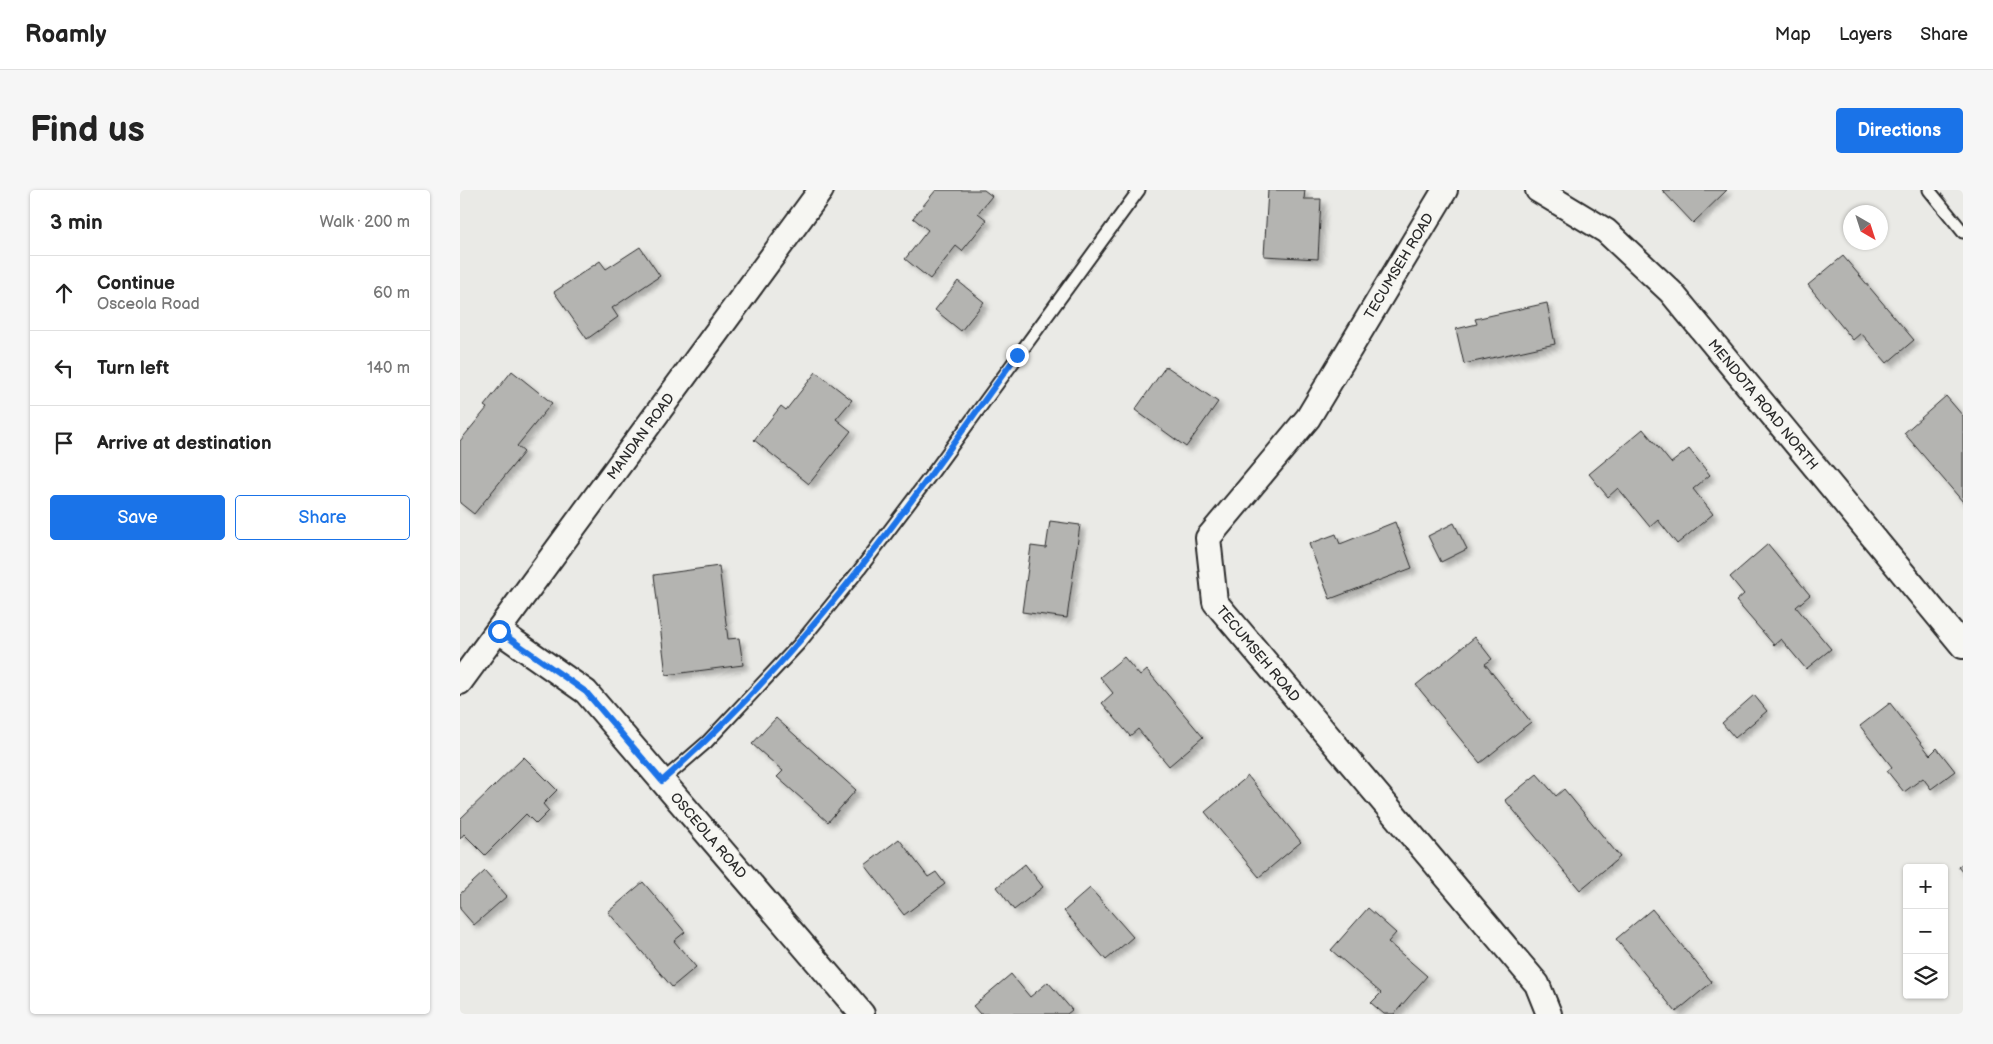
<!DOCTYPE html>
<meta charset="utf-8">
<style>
:root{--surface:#fff;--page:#f6f6f6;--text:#222;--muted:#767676;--line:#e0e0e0;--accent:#1a73e8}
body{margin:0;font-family:"Balsamiq Sans",sans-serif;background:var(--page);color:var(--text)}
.controls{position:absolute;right:15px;bottom:15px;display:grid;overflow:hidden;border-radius:5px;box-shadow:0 1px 4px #0004}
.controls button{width:45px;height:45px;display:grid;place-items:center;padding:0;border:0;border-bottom:1px solid var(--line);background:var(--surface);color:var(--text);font:25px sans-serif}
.compass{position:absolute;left:1383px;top:15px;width:45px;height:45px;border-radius:50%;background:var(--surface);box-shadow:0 1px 4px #0004;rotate:141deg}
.stop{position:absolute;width:15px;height:15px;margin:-11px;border:4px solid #1a73e8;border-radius:50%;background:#fff}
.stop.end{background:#1a73e8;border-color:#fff;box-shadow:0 1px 5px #0008}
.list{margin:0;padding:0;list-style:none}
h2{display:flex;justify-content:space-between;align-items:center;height:65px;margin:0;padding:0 20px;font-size:21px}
h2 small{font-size:16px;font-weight:400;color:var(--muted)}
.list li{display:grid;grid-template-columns:32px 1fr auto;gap:15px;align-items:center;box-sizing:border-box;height:75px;padding:0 20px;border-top:1px solid var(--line)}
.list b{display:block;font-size:19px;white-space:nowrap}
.list p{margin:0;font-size:16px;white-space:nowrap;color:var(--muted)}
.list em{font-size:16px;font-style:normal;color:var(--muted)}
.actions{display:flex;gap:10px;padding:15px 20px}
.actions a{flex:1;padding:11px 0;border:1px solid var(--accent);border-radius:5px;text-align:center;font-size:18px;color:var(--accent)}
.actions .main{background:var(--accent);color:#fff}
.icon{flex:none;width:28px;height:28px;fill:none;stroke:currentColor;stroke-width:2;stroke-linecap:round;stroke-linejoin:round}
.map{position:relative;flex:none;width:1503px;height:824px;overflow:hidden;border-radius:5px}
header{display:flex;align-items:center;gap:30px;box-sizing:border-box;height:70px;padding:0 25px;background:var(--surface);border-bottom:1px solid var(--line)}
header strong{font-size:24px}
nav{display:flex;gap:28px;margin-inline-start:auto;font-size:18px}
.intro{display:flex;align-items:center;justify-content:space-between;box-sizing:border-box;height:120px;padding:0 30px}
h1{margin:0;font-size:35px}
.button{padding:12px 22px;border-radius:5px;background:var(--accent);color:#fff;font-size:18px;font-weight:700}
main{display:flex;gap:30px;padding:0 30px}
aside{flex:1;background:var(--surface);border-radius:5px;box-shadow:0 1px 4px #0004}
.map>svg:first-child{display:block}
</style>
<header>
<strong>Roamly</strong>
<nav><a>Map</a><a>Layers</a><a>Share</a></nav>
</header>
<div class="intro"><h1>Find us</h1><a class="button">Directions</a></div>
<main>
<aside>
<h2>3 min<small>Walk · 200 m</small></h2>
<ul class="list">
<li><svg class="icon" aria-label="ahead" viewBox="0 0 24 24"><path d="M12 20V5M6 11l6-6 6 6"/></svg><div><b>Continue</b><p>Osceola Road</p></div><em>60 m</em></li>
<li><svg class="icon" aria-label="left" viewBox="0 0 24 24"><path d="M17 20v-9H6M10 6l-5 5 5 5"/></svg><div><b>Turn left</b></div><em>140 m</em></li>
<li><svg class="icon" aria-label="arrive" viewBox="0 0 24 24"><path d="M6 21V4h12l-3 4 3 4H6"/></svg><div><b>Arrive at destination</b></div></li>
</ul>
<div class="actions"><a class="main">Save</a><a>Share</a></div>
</aside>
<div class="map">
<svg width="1503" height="824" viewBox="0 0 1503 824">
<defs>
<filter id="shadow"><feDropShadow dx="4.5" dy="4.5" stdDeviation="2.5" flood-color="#0004"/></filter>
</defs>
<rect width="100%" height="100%" fill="#eaeae6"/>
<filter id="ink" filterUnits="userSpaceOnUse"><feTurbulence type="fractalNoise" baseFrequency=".02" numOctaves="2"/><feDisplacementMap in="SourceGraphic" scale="10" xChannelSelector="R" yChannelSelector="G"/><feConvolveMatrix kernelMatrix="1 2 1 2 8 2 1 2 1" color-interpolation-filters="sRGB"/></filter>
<g filter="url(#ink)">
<path fill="#b4b4b1" stroke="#2b2b2b" filter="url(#shadow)" d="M476,0H524L532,6L518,23L527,30L502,61L496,56L470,89L445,69L468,40L453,28Z
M808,0H845L844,9H861L858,69L804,66Z
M1202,0H1267L1233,33Z
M180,57L200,86L152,118L158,127L127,149L94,102L140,71L146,79Z
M1383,66L1454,150L1427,173L1401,143L1393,150L1348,95Z
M498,91L524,112L501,141L475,120Z
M1087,113L1095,154L1004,174L996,139L1017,134L1015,129Z
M706,176L758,212L726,257L675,220Z
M52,181L92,213L57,256L64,262L14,324L0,313V251L27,218L24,216Z
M356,182L392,210L376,229L391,241L349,294L294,250L321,216L326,220Z
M1486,206L1503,226V312L1444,243Z
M1183,239L1211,273L1229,259L1250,285L1233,299L1253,324L1217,354L1198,330L1190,337L1158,298L1148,307L1129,284Z
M590,331L620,335L607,428L562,422L571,356L586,358Z
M935,332L952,378L870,409L849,354L876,344L880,354Z
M994,333L1007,359L981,372L968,346Z
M1308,354L1350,405L1336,417L1371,459L1346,479L1321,449L1314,455L1276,411L1284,404L1270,387Z
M259,376L268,449L279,448L283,475L206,485L194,385Z
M1015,447L1032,469L1025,474L1071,532L1020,573L956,495Z
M664,467L680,486L687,480L743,547L709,576L678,539L670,546L642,513L653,503L640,487Z
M1294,505L1307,521L1275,548L1262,533Z
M1430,513L1470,565L1477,558L1495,581L1471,599L1463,588L1444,602L1427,581L1432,577L1400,536Z
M316,528L396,600L368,632L317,587L323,581L292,554Z
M64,567L97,600L83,614L89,621L76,634L66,624L25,665L4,644L0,649V629Z
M1077,584L1096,606L1104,599L1160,667L1120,700L1045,610Z
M788,586L841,652L799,687L745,622Z
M439,649L468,687L476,682L485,694L444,725L405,675Z
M1503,673V683L1498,677Z
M565,674L583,697L554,720L537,697Z
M25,681L47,706L14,735L0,719V704Z
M183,692L225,742L214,751L236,777L212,797L148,722Z
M630,698L673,747L646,770L604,721Z
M908,718L936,743L928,752L967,786L934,824H924L911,813L921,803L871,760Z
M1192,719L1252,792L1216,822L1156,749Z
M551,784L570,807L588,792L612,820L607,824H520L513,816Z"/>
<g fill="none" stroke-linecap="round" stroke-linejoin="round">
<defs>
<path id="lane" d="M1469,0L1503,42
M202,591L247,552L339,454L400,379L474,281L679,0"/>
<g id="street">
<path id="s1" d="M985,0L848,228L748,348L755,412L1077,794L1089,824"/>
<path id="s2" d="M1078,0L1146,41L1211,102L1503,456"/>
<path id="s3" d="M39,441L126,502L402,824"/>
<path id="s4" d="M0,492L361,0"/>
</g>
</defs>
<use href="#lane" stroke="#2b2b2b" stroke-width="15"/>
<use href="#street" stroke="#2b2b2b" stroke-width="28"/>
<use href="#lane" stroke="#f6f6f2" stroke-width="11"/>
<use href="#street" stroke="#f6f6f2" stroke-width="24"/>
</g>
</g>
<g fill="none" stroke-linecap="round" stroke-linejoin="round" filter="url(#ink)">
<path stroke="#1a73e8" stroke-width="6" d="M39,441L126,502L202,591C343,467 449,316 557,165"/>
</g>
<g text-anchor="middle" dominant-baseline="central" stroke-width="4" stroke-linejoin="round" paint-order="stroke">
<g font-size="14" fill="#2b2b2b" stroke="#f6f6f2">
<text transform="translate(939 76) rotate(-59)">TECUMSEH ROAD</text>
<text stroke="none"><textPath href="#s2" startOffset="314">MENDOTA ROAD NORTH</textPath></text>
<text stroke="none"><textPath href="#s4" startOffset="305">MANDAN ROAD</textPath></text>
<text stroke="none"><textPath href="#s1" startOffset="554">TECUMSEH ROAD</textPath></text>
<text stroke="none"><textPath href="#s3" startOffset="295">OSCEOLA ROAD</textPath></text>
</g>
</g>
</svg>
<div class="controls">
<button>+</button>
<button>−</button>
<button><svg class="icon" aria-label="layers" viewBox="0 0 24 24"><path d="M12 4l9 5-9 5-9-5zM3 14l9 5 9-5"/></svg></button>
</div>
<svg class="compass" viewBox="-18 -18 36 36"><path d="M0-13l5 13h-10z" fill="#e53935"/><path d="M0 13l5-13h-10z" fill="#767676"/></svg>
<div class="stop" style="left:39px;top:441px"></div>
<div class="stop end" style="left:557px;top:165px"></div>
</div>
</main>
